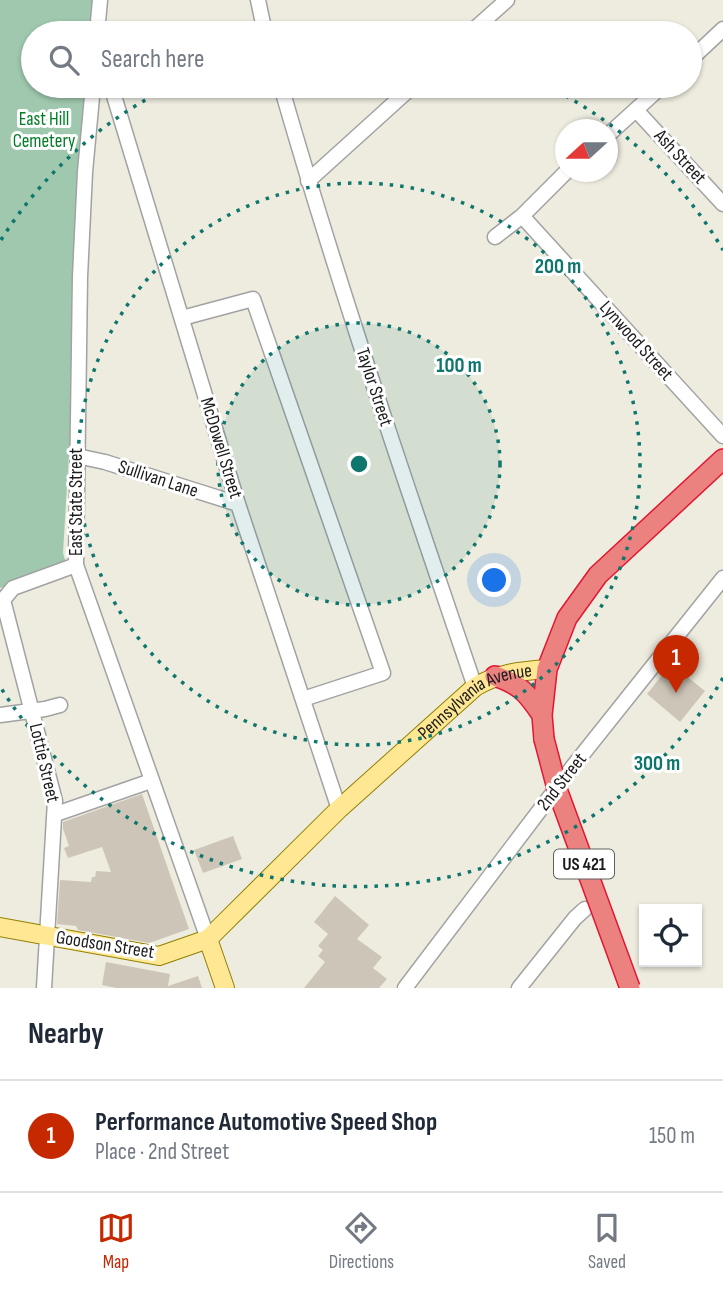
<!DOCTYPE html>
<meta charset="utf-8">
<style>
:root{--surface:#fff;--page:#f2f2f3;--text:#1f2937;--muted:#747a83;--line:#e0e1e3;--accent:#c62900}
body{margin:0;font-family:"Sofia Sans Condensed",sans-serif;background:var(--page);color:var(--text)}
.controls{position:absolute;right:21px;bottom:21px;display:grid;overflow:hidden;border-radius:0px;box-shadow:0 2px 5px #0004}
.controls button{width:63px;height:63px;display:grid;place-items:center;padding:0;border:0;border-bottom:2px solid var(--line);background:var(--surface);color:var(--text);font:35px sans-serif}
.compass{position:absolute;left:555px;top:119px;width:63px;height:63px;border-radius:50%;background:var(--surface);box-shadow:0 2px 5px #0004;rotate:249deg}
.you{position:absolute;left:495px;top:581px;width:24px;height:24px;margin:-18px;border:5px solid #fff;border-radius:50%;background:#1a73e8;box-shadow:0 0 0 10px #1a73e833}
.badge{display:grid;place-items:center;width:46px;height:46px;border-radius:50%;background:var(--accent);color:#fff;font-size:23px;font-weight:700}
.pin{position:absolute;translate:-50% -58px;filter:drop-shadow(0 2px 4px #0008)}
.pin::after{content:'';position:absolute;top:37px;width:24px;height:21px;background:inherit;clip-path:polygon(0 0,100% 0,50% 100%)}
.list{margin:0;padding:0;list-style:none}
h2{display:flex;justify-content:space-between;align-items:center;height:91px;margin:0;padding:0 28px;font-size:30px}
h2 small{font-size:23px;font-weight:400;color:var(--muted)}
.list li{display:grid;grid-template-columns:46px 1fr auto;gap:21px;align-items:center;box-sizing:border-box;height:112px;padding:0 28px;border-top:2px solid var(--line)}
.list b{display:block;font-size:26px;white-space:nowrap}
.list p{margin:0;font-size:23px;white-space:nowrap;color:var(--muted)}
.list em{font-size:23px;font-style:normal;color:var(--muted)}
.icon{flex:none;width:38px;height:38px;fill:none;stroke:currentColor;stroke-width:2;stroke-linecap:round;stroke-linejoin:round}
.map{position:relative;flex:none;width:723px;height:988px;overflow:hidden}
.search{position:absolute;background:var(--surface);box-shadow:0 2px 5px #0004;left:21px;right:21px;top:21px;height:77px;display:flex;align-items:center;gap:18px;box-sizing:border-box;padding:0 24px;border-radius:38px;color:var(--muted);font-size:26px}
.sheet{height:203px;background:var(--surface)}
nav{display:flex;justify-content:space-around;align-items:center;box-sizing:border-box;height:98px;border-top:2px solid var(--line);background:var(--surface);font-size:19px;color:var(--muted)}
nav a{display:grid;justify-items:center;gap:4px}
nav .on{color:var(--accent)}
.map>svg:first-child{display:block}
</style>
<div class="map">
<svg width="723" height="988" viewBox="0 0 723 988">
<rect width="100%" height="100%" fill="#eeecdf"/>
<path fill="#9fc8ae" d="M0,0H96L94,33H33V86H91L63,553L66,563L0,588Z"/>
<path fill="#cdc6b8" d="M671,664L705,691L680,722L647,694Z
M142,794L189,929L149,943L78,930L76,926L57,924L60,880L91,882L92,877H95L96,871L111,872L102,847L68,858L64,848L69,846L63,829V822Z
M233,836L242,859L203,873L194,850Z
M335,896L369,925L357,939L382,957L373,968L387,979L379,988H304L325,962L318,956L323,950L318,946L328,934L314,922Z
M106,962L170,974L168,986L198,976L202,988H116L102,985Z"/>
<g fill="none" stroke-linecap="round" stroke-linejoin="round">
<defs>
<path id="minor" d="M258,0L265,33
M97,33L100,0
M470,33L507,0
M690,60L723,29
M93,86L85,172L80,277L76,565L208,939
M111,86L238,504L339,809
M281,86C339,288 407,487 475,687
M636,110L723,204
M608,135L662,86
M308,181L413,86
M522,216L723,436
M495,237L522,216L566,172
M182,318L253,299L383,673L303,699
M77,456L105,462L238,504
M0,715L45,709L60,705
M56,814L151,781
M44,988L55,801L3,600L13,588L76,565
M405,988L574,765L723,578
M519,988L575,918L585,909"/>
<g id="major">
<path id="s1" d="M0,927L159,956L208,939L339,809L475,687C498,673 521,671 547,669"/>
<path d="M208,939L225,988"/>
</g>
<path id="highway" d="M495,676C521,685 527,693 542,715
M544,739L542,715L547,669L567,618L598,575L723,459"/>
</defs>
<use href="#minor" stroke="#a2a2a2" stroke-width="17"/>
<use href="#major" stroke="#928000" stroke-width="20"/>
<use href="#highway" stroke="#e11732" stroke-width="22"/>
<use href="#minor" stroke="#fff" stroke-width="14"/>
<use href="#major" stroke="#ffe793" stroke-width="18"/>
<use href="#highway" stroke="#ec8280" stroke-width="19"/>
<defs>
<path id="highway-bridge" d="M544,739L558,792L630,988"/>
</defs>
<use href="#highway-bridge" stroke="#e11732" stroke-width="22" stroke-linecap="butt"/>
<use href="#highway-bridge" stroke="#ec8280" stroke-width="19"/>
</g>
<circle cx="359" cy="464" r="141" fill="#0f766e" fill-opacity=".12"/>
<g fill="none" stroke="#0f766e" stroke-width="3.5" stroke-dasharray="3.5 7">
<circle cx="359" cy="464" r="141"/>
<circle cx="359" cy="464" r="281"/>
<path d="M723 678A422 422 0 0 1 1 688M1 240A422 422 0 0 1 171 86M547 86A422 422 0 0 1 723 250"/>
</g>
<g text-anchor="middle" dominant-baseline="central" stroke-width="6" stroke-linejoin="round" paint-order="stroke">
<rect fill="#fff" stroke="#5f5f5f" stroke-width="2" x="554" y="849.5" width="60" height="29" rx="5"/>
<g font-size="18" font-weight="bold" fill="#1b1b1b">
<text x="584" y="864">US 421</text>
</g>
<g font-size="19" fill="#037e27" stroke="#fff">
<text x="44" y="119">East Hill<tspan x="44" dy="22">Cemetery</tspan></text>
</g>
<g font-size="19" fill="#1b1b1b" stroke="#fff">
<text transform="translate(680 157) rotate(47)">Ash Street</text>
<text transform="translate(636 341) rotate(48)">Lynwood Street</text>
<text transform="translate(374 387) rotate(72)">Taylor Street</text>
<text transform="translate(221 448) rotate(73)">McDowell Street</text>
<text transform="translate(158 479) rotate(18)">Sullivan Lane</text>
<text transform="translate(76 502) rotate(-90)">East State Street</text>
<text stroke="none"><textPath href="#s1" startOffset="574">Pennsylvania Avenue</textPath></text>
<text transform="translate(44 763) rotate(77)">Lottie Street</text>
<text transform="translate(562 782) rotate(-52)">2nd Street</text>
<text transform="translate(105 945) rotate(9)">Goodson Street</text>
</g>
</g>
<circle cx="359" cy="464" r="10" fill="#0f766e" stroke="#fff" stroke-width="3.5"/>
<g font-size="21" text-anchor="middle" font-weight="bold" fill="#0f766e" stroke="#fff" stroke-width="6" stroke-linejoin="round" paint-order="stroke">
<text x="558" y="273">200 m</text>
<text x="459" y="372">100 m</text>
<text x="657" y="770">300 m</text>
</g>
</svg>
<div class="controls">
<button><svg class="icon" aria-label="locate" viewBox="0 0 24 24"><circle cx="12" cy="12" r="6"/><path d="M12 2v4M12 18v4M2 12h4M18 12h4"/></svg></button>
</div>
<svg class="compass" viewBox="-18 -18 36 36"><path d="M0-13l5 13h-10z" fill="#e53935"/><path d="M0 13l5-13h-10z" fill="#747a83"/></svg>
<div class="you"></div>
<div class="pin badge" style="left:676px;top:693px">1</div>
<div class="search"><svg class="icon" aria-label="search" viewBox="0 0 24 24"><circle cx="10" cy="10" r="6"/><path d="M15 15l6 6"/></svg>Search here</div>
</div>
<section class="sheet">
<h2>Nearby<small></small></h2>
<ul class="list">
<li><span class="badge">1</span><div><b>Performance Automotive Speed Shop</b><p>Place · 2nd Street</p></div><em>150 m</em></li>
</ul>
</section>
<nav>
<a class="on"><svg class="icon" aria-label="map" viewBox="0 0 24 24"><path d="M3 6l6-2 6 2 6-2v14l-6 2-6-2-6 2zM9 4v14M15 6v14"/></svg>Map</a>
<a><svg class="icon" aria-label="directions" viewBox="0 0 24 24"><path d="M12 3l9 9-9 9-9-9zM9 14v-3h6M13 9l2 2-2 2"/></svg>Directions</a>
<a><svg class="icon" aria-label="saved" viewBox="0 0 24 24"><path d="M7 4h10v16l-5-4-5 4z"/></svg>Saved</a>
</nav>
